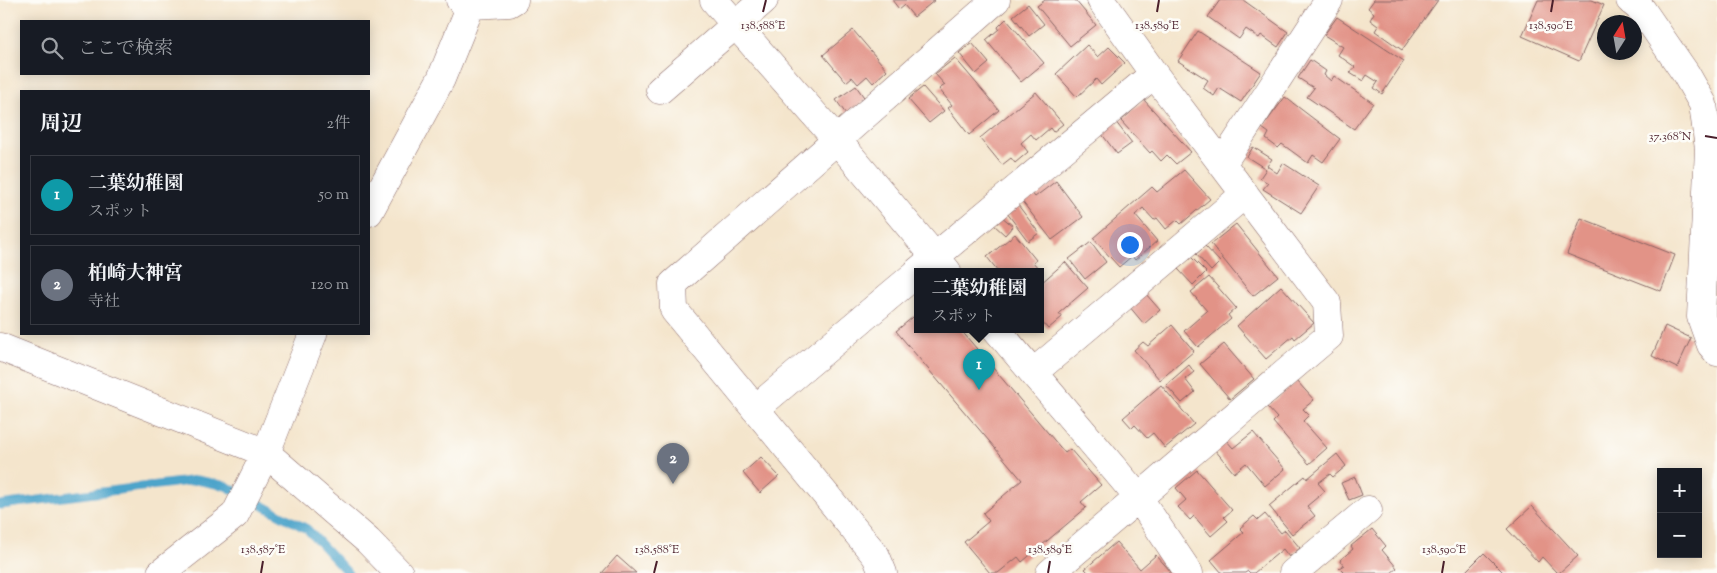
<!DOCTYPE html>
<html lang="ja">
<meta charset="utf-8">
<style>
:root{--surface:#171b24;--page:#242831;--text:#f1f3f6;--muted:#9ea1a6;--line:#363941;--accent:#b45309}
body{margin:0;font-family:"Sorts Mill Goudy","Noto Serif JP",serif;background:var(--page);color:var(--text)}
.controls{position:absolute;right:15px;bottom:15px;display:grid;overflow:hidden;border-radius:0px;box-shadow:0 2px 12px #0003}
.controls button{width:45px;height:45px;display:grid;place-items:center;padding:0;border:0;border-bottom:1px solid var(--line);background:var(--surface);color:var(--text);font:25px sans-serif}
.compass{position:absolute;left:1597px;top:15px;width:45px;height:45px;border-radius:50%;background:var(--surface);box-shadow:0 2px 12px #0003;rotate:11deg}
.you{position:absolute;left:1129px;top:244px;width:18px;height:18px;margin:-12px;border:4px solid #fff;border-radius:50%;background:#1a73e8;box-shadow:0 0 0 8px #1a73e833}
.badge{display:grid;place-items:center;width:32px;height:32px;border-radius:50%;background:var(--accent);color:#fff;font-size:16px;font-weight:700}
.pin{position:absolute;translate:-50% -41px;filter:drop-shadow(0 1px 2px #0008)}
.pin::after{content:'';position:absolute;top:26px;width:18px;height:15px;background:inherit;clip-path:polygon(0 0,100% 0,50% 100%)}
.popup{position:absolute;left:914px;top:268px;width:130px;height:65px;box-sizing:border-box;display:grid;place-content:center;border-radius:0px;background:var(--surface);filter:drop-shadow(0 1px 4px #0005);font-size:16px;white-space:nowrap;color:var(--muted)}
.popup b{font-size:19px;color:var(--text)}
.popup::after{content:'';position:absolute;left:50%;top:100%;margin-left:-10px;border:10px solid transparent;border-top-color:var(--surface)}
.list{margin:0;padding:0;list-style:none}
h2{display:flex;justify-content:space-between;align-items:center;height:65px;margin:0;padding:0 20px;font-size:21px}
h2 small{font-size:16px;font-weight:400;color:var(--muted)}
.list li{display:grid;grid-template-columns:32px 1fr auto;gap:15px;align-items:center;box-sizing:border-box;height:80px;margin:0 10px 10px;padding:0 10px;border:1px solid var(--line);border-radius:0px}
.list b{display:block;font-size:19px;white-space:nowrap}
.list p{margin:0;font-size:16px;white-space:nowrap;color:var(--muted)}
.list em{font-size:16px;font-style:normal;color:var(--muted)}
.icon{flex:none;width:28px;height:28px;fill:none;stroke:currentColor;stroke-width:2;stroke-linecap:round;stroke-linejoin:round}
.map{position:relative;flex:none;width:1717px;height:573px;overflow:hidden}
.search{position:absolute;background:var(--surface);box-shadow:0 2px 12px #0003;left:20px;top:20px;width:350px;height:55px;display:flex;align-items:center;gap:12px;box-sizing:border-box;padding:0 18px;border-radius:0px;color:var(--muted);font-size:19px}
.panel{position:absolute;background:var(--surface);box-shadow:0 2px 12px #0003;left:20px;top:90px;width:350px;height:245px;border-radius:0px}
.map>svg:first-child{display:block}
</style>
<div class="map">
<svg width="1717" height="573" viewBox="0 0 1717 573">
<rect width="100%" height="100%" fill="#fdfcf7"/>
<filter id="ink" filterUnits="userSpaceOnUse"><feTurbulence type="fractalNoise" baseFrequency=".02" numOctaves="2"/><feDisplacementMap in="SourceGraphic" scale="10" xChannelSelector="R" yChannelSelector="G"/><feConvolveMatrix kernelMatrix="1 2 1 2 8 2 1 2 1" color-interpolation-filters="sRGB"/></filter>
<filter id="wash" filterUnits="userSpaceOnUse"><feTurbulence type="fractalNoise" baseFrequency=".0096" numOctaves="4" result="noise"/><feDisplacementMap in="SourceGraphic" scale="20" xChannelSelector="R" yChannelSelector="G"/><feGaussianBlur stdDeviation="1.12" result="paint"/><feColorMatrix in="noise" values="0 0 0 0 0 0 0 0 0 0 0 0 0 0 0 0 0 1.4 0 .05"/><feComposite in="paint" operator="in"/></filter>
<g filter="url(#wash)">
<rect width="100%" height="100%" fill="#f4e5cc"/>
<g fill="none" stroke-linecap="round" stroke-linejoin="round">
<path stroke="#4da4ca" stroke-width="9" d="M0,505L197,480L226,486L307,529L348,573"/>
</g>
<g id="blocks">
<path fill="#e29387" d="M892,0H935L914,17L904,5L899,9Z
M1045,0H1075L1096,25L1070,46L1037,6Z
M1220,0H1243L1288,32L1278,47L1261,35L1259,38L1246,29L1239,39L1208,17Z
M1374,0H1438L1402,50L1375,31L1378,26L1370,20L1374,13L1368,8Z
M1538,0H1592L1604,5L1579,61L1522,36Z
M1028,4L1044,24L1029,36L1013,16Z
M1337,17L1404,61L1382,94L1374,88L1378,82L1367,75L1363,81L1350,73L1355,67L1338,55L1343,47L1324,35Z
M1006,19L1044,63L1021,82L986,40L999,29L998,27Z
M853,30L887,70L873,83L867,76L858,84L852,77L846,82L823,55Z
M1198,31L1261,72L1241,102L1219,88L1214,96L1203,88L1208,80L1178,61Z
M972,43L989,63L976,74L959,53Z
M1087,45L1098,57L1109,47L1125,63L1101,85L1096,79L1077,97L1056,74Z
M955,58L999,110L969,135L948,108L952,105L939,89L945,85L935,74Z
M1310,60L1326,71L1324,75L1331,81L1334,76L1373,103L1354,129L1307,97L1314,88L1298,78Z
M856,86L866,100L846,114L836,100Z
M923,87L944,111L929,123L908,99Z
M1036,92L1063,124L1053,132L1050,128L1036,140L1031,134L1021,143L1028,152L1015,163L1011,158L1002,165L980,138Z
M1285,97L1340,139L1323,162L1313,155L1308,163L1282,144L1278,148L1266,139L1269,133L1262,128Z
M1144,100L1191,152L1176,164L1167,155L1161,161L1152,151L1150,153L1121,121Z
M1115,121L1132,143L1117,154L1101,133Z
M1253,147L1272,159L1267,166L1277,173L1283,163L1319,186L1301,213L1263,189L1268,183L1260,178L1266,169L1247,157Z
M1184,170L1210,199L1181,224L1177,220L1166,229L1157,218L1154,220L1143,208L1135,215L1157,241L1135,260L1132,256L1119,267L1093,238L1152,187L1157,192Z
M1056,181L1083,217L1052,240L1021,200L1031,192L1035,197Z
M1018,205L1039,233L1028,241L1007,213Z
M1001,216L1013,226L1005,235L993,224Z
M1581,218L1675,255L1661,291L1567,254Z
M1236,224L1278,276L1253,296L1211,244Z
M1015,234L1036,260L1033,262L1038,268L1034,271H998L987,257Z
M1091,242L1106,262L1085,279L1069,259Z
M1205,246L1220,262L1211,271L1196,254Z
M1191,257L1206,272L1193,285L1178,269Z
M1065,262L1088,288L1059,313L1062,317L1048,329L1040,320V284Z
M1209,277L1236,308L1228,315L1231,319L1198,347L1184,331L1207,311L1191,292Z
M1281,286L1314,323L1295,339L1293,336L1266,359L1237,326Z
M1145,293L1160,310L1144,324L1129,306Z
M918,313V329H960L1065,453L1070,449L1101,485L1081,502L1086,508L1022,562L1018,557L998,573H990L964,542L989,521L983,513L1022,480L896,331Z
M1172,325L1194,351L1160,380L1134,350L1143,342L1148,346Z
M1665,326L1691,338L1677,368L1652,356Z
M1224,344L1254,379L1230,399L1200,364Z
M1189,365L1194,372L1185,379L1195,392L1182,403L1166,385Z
M1297,381L1314,400L1303,409L1309,415L1303,421L1327,448L1309,464L1273,422L1277,418L1267,407Z
M1161,385L1194,424L1165,448L1153,433L1147,438L1135,425L1132,428L1123,418Z
M1253,432L1285,469L1265,486L1246,463L1234,473L1215,450L1227,441L1233,448Z
M1337,454L1346,466L1333,477L1330,474L1318,483L1325,491L1307,506L1315,516L1292,534L1269,506L1305,476L1307,479Z
M761,457L779,476L760,493L743,473Z
M1197,470L1232,510L1224,517L1228,521L1211,536L1194,516L1190,520L1178,507L1186,500L1176,488Z
M1355,477L1362,495L1349,500L1341,483Z
M1532,506L1578,556L1559,573H1557L1542,557L1538,562L1507,529Z
M1265,514L1281,533L1285,530L1300,548L1289,557L1283,549L1254,573H1250L1248,571L1245,573H1222L1211,560L1244,532L1240,528L1254,516L1258,520Z
M1372,529L1386,546L1382,550L1397,568L1391,573H1344L1339,568L1344,565L1340,560L1353,549L1351,546Z
M1116,542L1140,569L1156,555L1172,573H1089L1085,569Z
M1484,553L1504,573H1464Z
M617,556L636,573H602Z"/>
</g>
</g>
<g filter="url(#ink)">
<use href="#blocks" fill-opacity="0" stroke="#866463" stroke-width="1"/>
<g fill="none" stroke-linecap="round" stroke-linejoin="round">
<defs>
<path id="minor" d="M460,0L472,5L509,3L514,0
M714,0L837,140L947,271
M1630,0L1642,10L1686,74L1703,104L1709,149L1701,317L1711,345L1717,352
M660,90L764,0
M1222,164L1329,0
M369,212L441,79L473,0
M918,271L1154,74
M996,329L1138,497L1189,573
M0,347L266,453L368,541L399,573
M1034,372L1245,194
M755,409L918,272
M161,573L235,515L266,453L313,334
M883,573L876,556L674,310L673,284L996,0
M1050,573L1329,336L1327,303L1154,74L1101,0
M1293,573L1368,510"/>
</defs>
<use href="#minor" stroke="#866463" stroke-width="29"/>
<use href="#minor" stroke="#fff" stroke-width="28"/>
</g>
</g>
<path fill="none" stroke="#4a1f2b" stroke-width="2" d="M763,12L766,0M1157,12L1159,0M1551,12L1553,0M1705,136L1717,138M261,573L263,561M654,573L657,561M1048,573L1050,561M1442,573L1444,561"/>
<g font-size="12" text-anchor="middle" fill="#4a1f2b" stroke="#fdfcf7" stroke-width="5" stroke-linejoin="round" paint-order="stroke">
<text x="763" y="29">138.588°E</text>
<text x="1157" y="29">138.589°E</text>
<text x="1551" y="29">138.590°E</text>
<text x="1670" y="140">37.368°N</text>
<text x="263" y="553">138.587°E</text>
<text x="657" y="553">138.588°E</text>
<text x="1050" y="553">138.589°E</text>
<text x="1444" y="553">138.590°E</text>
</g>
</svg>
<div class="controls">
<button>+</button>
<button>−</button>
</div>
<svg class="compass" viewBox="-18 -18 36 36"><path d="M0-13l5 13h-10z" fill="#e53935"/><path d="M0 13l5-13h-10z" fill="#9ea1a6"/></svg>
<div class="you"></div>
<div class="pin badge" style="left:979px;top:390px;background:#0f9aa8">1</div>
<div class="popup"><b>二葉幼稚園</b>スポット</div>
<div class="pin badge" style="left:673px;top:484px;background:#6b7280">2</div>
<div class="search"><svg class="icon" aria-label="search" viewBox="0 0 24 24"><circle cx="10" cy="10" r="6"/><path d="M15 15l6 6"/></svg>ここで検索</div>
<section class="panel">
<h2>周辺<small>2件</small></h2>
<ul class="list">
<li><span class="badge" style="background:#0f9aa8">1</span><div><b>二葉幼稚園</b><p>スポット</p></div><em>50 m</em></li>
<li><span class="badge" style="background:#6b7280">2</span><div><b>柏崎大神宮</b><p>寺社</p></div><em>120 m</em></li>
</ul>
</section>
</div>
